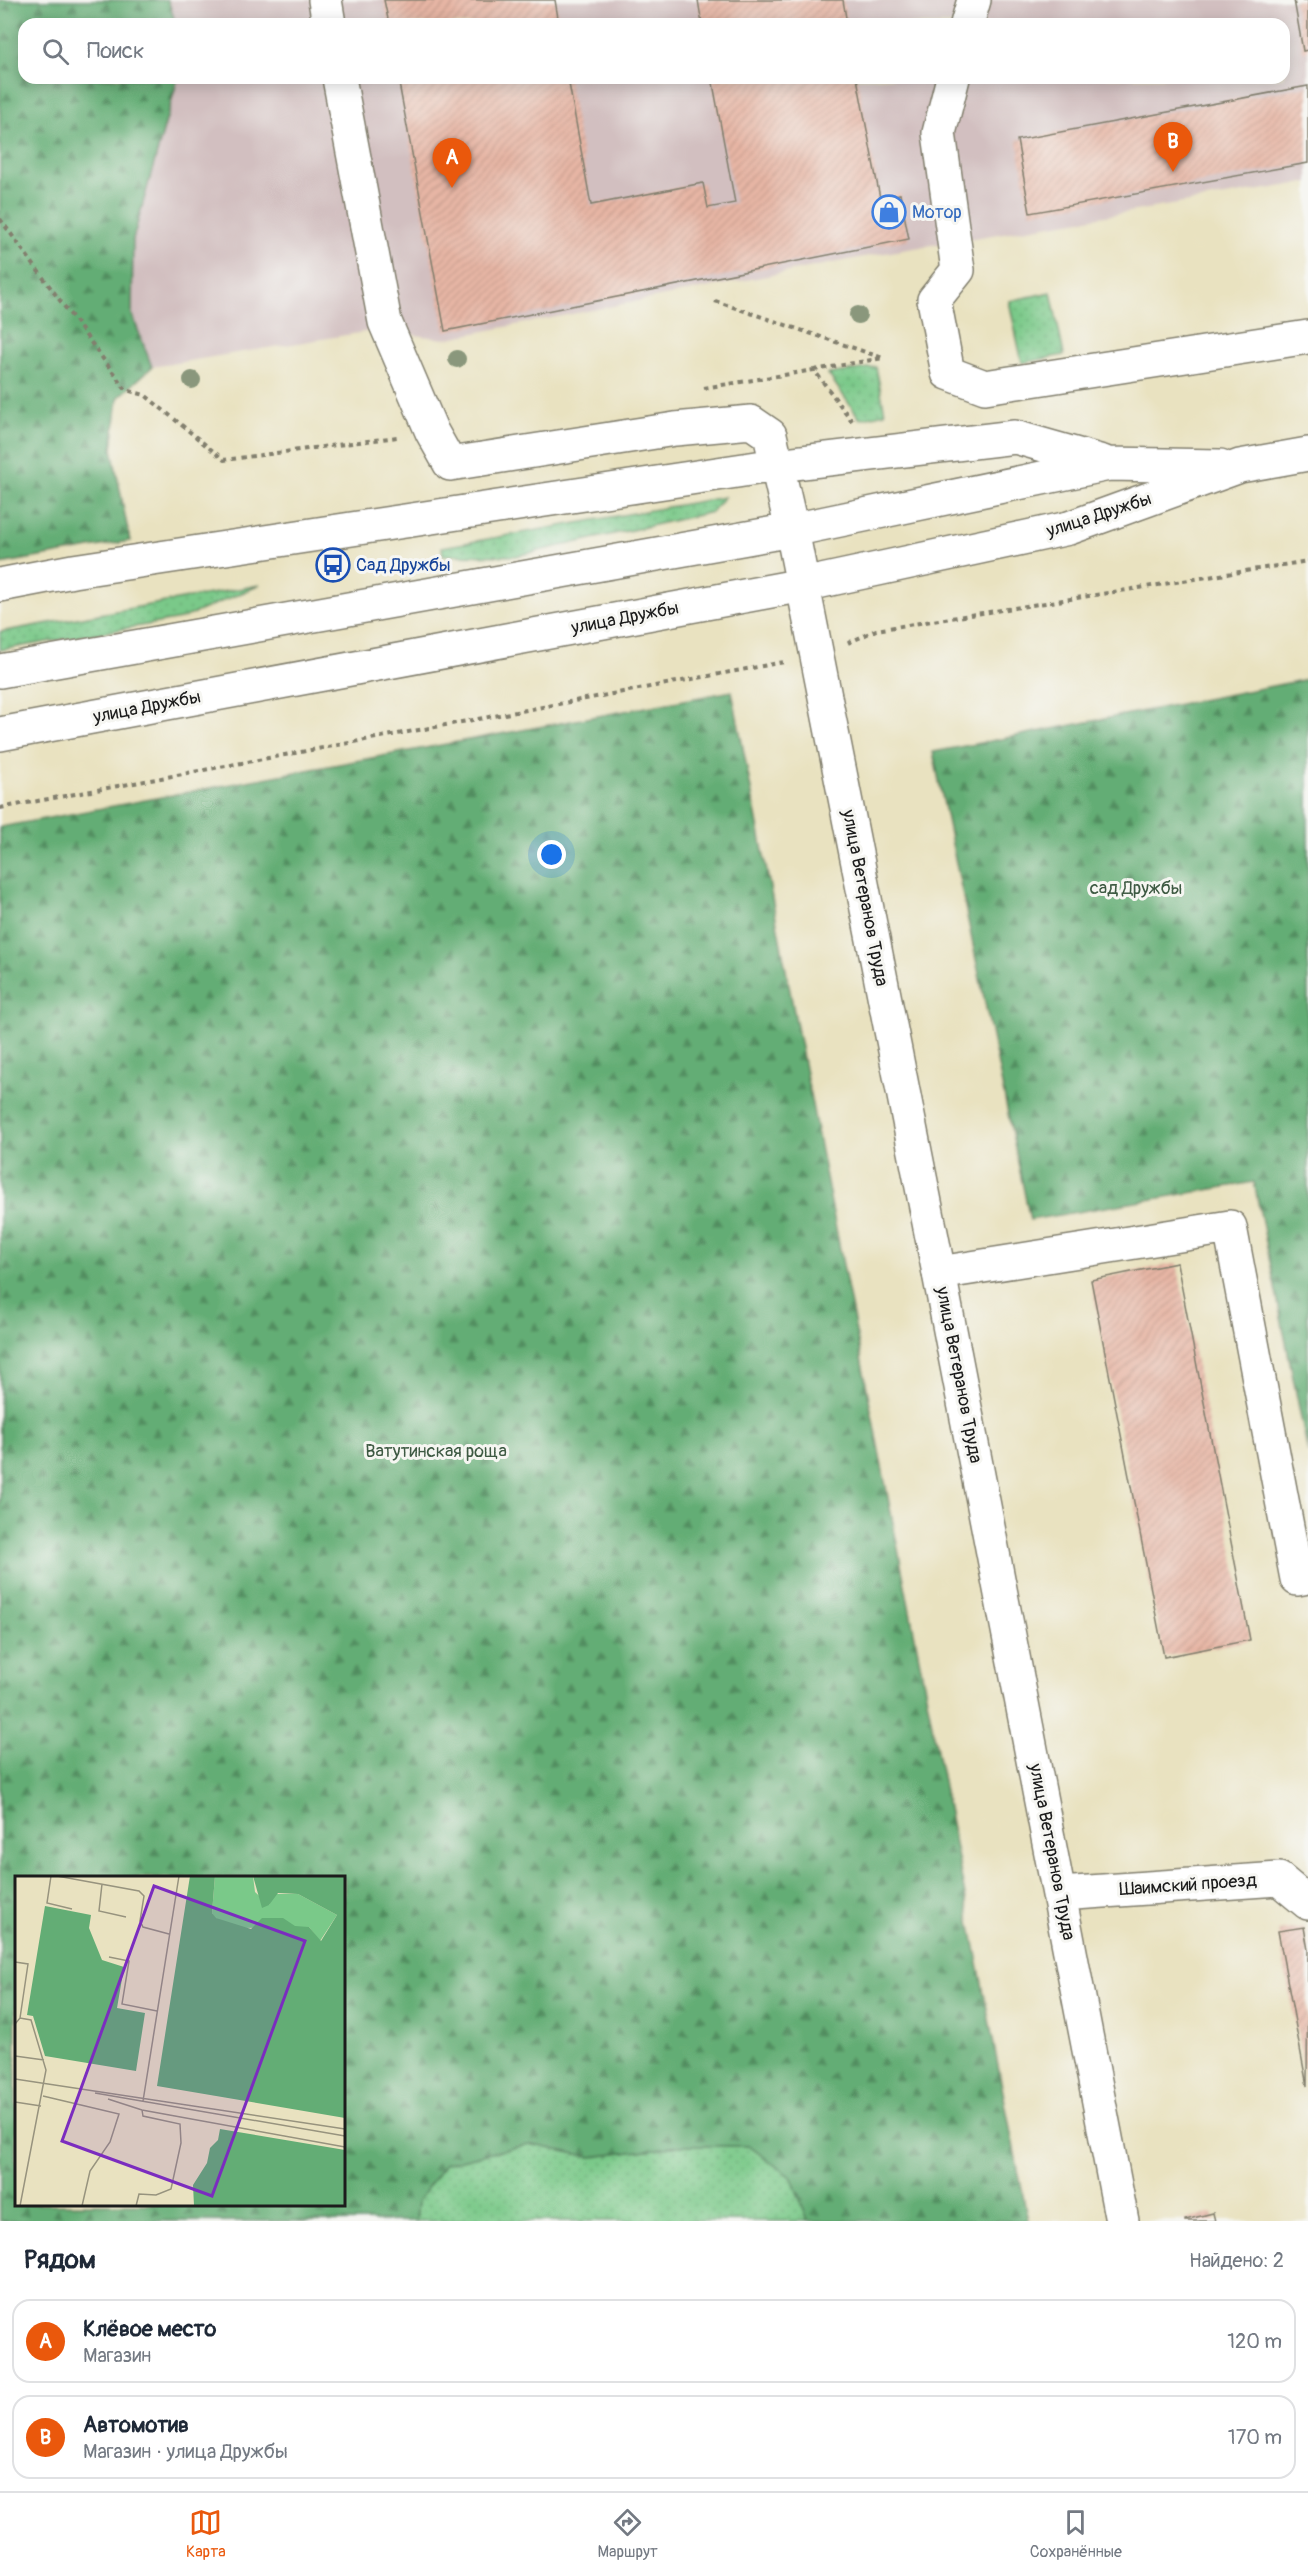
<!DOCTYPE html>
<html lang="ru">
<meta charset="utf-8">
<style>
:root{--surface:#fff;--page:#f2f2f3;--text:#1f2937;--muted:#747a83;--line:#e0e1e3;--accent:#ea580c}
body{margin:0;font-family:Pangolin,sans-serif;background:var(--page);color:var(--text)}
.you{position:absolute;left:552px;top:855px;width:21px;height:21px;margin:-15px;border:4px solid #fff;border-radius:50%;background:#1a73e8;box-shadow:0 0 0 9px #1a73e833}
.badge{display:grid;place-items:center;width:39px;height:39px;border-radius:50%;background:var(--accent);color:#fff;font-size:20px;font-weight:700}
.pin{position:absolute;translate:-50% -50px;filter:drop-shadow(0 2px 3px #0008)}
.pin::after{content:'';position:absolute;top:32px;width:21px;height:18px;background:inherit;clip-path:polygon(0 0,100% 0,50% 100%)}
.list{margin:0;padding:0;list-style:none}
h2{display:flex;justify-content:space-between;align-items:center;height:78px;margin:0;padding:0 24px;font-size:26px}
h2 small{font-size:20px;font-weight:400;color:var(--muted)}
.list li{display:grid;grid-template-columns:39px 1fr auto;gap:18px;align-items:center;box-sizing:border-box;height:84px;margin:0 12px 12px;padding:0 12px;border:2px solid var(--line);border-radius:18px}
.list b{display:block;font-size:22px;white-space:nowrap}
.list p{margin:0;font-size:20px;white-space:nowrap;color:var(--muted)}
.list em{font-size:20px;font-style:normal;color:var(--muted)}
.icon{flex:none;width:33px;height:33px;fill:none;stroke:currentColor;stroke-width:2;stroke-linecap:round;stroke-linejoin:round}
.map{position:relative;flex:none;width:1308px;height:2221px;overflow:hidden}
.search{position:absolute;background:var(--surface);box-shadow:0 3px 15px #0003;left:18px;right:18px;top:18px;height:66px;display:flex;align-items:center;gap:15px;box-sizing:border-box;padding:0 21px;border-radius:18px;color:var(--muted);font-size:22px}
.sheet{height:270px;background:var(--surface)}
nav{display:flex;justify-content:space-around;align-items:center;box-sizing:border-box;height:84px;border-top:2px solid var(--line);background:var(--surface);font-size:16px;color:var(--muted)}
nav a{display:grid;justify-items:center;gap:3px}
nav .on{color:var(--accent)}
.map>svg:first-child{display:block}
</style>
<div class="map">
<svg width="1308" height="2221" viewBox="0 0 1308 2221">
<defs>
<pattern id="grass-dots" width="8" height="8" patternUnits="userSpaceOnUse" patternTransform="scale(1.5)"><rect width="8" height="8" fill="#7ac989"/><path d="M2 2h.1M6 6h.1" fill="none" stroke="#69ac76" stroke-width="1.8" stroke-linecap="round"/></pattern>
<pattern id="forest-firs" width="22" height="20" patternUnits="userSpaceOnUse" patternTransform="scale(1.5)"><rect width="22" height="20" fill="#63ad75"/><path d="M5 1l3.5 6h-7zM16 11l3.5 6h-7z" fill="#518c5f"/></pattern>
<pattern id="building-hatch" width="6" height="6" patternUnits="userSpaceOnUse" patternTransform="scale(1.5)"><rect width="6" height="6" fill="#e7b6a5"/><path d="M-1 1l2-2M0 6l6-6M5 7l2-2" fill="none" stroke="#c69c8d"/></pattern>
</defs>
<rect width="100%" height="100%" fill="#f6f6f2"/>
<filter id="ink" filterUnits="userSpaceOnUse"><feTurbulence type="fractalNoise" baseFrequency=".0167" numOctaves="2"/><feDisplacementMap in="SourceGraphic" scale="12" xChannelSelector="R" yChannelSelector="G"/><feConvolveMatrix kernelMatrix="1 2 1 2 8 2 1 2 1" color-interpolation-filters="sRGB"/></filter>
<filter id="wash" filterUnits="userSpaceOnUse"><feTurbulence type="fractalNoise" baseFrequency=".008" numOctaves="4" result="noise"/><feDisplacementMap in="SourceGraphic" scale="24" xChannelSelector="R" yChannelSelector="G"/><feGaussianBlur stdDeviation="1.35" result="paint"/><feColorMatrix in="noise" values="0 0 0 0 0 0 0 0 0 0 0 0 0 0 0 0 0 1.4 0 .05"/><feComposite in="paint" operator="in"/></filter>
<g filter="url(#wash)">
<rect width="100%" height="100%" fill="#e9e2c0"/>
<path fill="#d2bfc0" d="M168,0H1308V182L879,254L444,339L377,330L152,367L132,314L133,239L178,78H1284V24H176Z"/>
<path fill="url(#grass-dots)" stroke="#4b7252" stroke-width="1.5" d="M1051,292L1064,355L1022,363L1009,301Z
M876,367L885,413L860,419L828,374Z
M724,497L712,512L516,556L443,555L442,547Z
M260,585L181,619L0,650V632Z
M529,2144L591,2157L679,2146H749L792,2178L808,2221H416L418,2201L444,2164Z"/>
<path fill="url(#forest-firs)" stroke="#406448" stroke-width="1.5" fill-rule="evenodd" d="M0,0H168L176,24H24V78H178L133,239L132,314L152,367L118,398L112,449L130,541L0,564Z
M1308,679V1453L1254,1182L1030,1220L933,752Z
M732,691L1028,2221H808L792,2178L749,2146H679L591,2157L529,2144L444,2164L418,2201L416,2221H0V827ZM16,1878H344V2204H16Z"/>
<g id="blocks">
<path fill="url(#building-hatch)" d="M384,0H555L559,24H389Z
M698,0H843L847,24H702Z
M1294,0H1308V50L1303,51Z
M398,78H568L591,205L703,183L708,208L735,203L712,78H857L880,198L900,194L909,239L445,331Z
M1308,86V163L1030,213L1017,140Z
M1177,1263L1250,1640L1164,1657L1091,1280Z
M1304,1927L1308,1950L1307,2086L1278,1931Z
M1213,2213L1215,2221H1185V2220Z"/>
</g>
</g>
<g filter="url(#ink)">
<use href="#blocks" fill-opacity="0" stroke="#827f6e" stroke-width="1.5"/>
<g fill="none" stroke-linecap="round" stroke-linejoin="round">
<defs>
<path id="minor" d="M325,0L329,24
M967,24L974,0
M339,78L385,322L432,432L450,464L675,429L751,422L770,435L777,465
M953,78L939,133L958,270L934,300L948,373L985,387L1308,337
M939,1273L1230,1227L1297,1579L1308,1577
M1060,1894L1279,1879L1308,1903"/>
<path id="major" d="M777,465L792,530L939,1273L1122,2221
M0,585L73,571L777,465L1015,437L1103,462
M0,671L792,530L1109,464L1220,466
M0,734L803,585L1069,528L1240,466L1308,454"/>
</defs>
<use href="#minor" stroke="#827f6e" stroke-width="36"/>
<use href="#major" stroke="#827f6e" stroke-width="36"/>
<path stroke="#827f6e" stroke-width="4" stroke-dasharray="4.5 4.5" stroke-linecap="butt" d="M0,219L126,390L145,395L224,460L397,437
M715,301L883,358L814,370
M704,388L814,370L852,421
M848,643L876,630L1308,561
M0,808L784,662"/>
<use href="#minor" stroke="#fff" stroke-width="33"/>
<use href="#major" stroke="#fff" stroke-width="33"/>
</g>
<g fill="#8a977b">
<circle cx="858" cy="315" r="9"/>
<circle cx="457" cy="359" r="9"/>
<circle cx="192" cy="380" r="9"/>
</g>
</g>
<defs>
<symbol id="shop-ring" viewBox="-11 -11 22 22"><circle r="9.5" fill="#f6f6f2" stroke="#3f7fe0" stroke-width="1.5"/><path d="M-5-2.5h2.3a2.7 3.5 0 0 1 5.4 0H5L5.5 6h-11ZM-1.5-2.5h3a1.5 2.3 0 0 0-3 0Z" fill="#3f7fe0"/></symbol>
<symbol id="bus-ring" viewBox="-11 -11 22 22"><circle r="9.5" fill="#f6f6f2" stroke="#1a4fb4" stroke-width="1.5"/><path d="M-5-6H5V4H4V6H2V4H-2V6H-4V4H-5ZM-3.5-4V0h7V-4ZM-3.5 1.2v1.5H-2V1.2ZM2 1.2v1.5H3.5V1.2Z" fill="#1a4fb4"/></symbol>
</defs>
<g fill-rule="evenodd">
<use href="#shop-ring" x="870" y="193" width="38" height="38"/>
<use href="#bus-ring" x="314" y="546" width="38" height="38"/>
</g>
<g text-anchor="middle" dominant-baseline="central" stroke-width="6" stroke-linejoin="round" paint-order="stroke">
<g font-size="18" fill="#366cbe" stroke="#f6f6f2" text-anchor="start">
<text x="912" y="212">Мотор</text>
</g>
<g font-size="18" fill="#1c1c1c" stroke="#f6f6f2">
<text transform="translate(1099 515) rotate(-18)">улица Дружбы</text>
<text transform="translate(625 618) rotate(-11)">улица Дружбы</text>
<text transform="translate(147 707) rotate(-11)">улица Дружбы</text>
<text transform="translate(865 898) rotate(79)">улица Ветеранов Труда</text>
<text transform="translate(959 1375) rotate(79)">улица Ветеранов Труда</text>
<text transform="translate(1052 1852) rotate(79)">улица Ветеранов Труда</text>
<text transform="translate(1188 1885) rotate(-4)">Шаимский проезд</text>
</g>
<g font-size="18" fill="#164399" stroke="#f6f6f2" text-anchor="start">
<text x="356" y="565">Сад Дружбы</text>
</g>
<g font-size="18" fill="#3d5942" stroke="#f6f6f2">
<text x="1136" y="888">сад Дружбы</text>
<text x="436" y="1451">Ватутинская роща</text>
</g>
</g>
<g transform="translate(15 1876)">
<rect width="330" height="330" fill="#e9e2c0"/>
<path d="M200,0H238L240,16L254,29L259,18H283L322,39L305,65L294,51L226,52L200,42L197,37Z" fill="#7ac989"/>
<path d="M175,0H200L197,37L201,42L236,53L247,42H268L280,50L294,51L306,65L322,39L283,18L263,17L254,29L247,32L238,0H330V242L142,210ZM30,30L76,39L74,52L87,84L109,91L102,132L130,137L121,195L30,180L18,140L12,139ZM205,253L330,274V330H179L178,309L192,287L195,272L203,264Z" fill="#63ad75"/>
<path fill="none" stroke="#97937e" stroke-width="1.5" d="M36,0L32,27L57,33M42,0L124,15L129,20L125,45L128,51L154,58M87,8L84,35L111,41M94,81L114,85L107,128L142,135M0,86L13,88L5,142M0,148L5,142L16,144L31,194L5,330M0,180L29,184M0,203L330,253M80,217L330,260M28,220L104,238L95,266L75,295L67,330M93,223L127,234L330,271M128,225L164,0M0,226L26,230M121,330L124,318L141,319L156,313L166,267L165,248L128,240L127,234"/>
<path fill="#7b2cbf" fill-opacity="0.15" stroke="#7b2cbf" stroke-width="3" d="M139,10L290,65L197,320L47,265Z"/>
<rect width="330" height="330" fill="none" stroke="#1c1c1c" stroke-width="3"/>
</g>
</svg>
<div class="you"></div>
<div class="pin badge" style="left:452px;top:188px">A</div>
<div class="pin badge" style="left:1173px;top:172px">B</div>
<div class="search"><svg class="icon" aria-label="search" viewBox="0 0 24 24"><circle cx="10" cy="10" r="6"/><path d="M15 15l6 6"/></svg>Поиск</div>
</div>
<section class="sheet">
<h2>Рядом<small>Найдено: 2</small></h2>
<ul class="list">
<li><span class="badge">A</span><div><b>Клёвое место</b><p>Магазин</p></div><em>120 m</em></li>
<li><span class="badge">B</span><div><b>Автомотив</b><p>Магазин · улица Дружбы</p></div><em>170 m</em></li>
</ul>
</section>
<nav>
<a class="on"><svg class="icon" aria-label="map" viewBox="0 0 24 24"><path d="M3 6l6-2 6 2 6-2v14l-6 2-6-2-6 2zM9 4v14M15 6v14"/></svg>Карта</a>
<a><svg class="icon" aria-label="directions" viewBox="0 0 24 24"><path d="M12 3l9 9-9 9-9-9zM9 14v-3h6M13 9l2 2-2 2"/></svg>Маршрут</a>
<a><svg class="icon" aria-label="saved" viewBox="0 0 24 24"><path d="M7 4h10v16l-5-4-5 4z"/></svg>Сохранённые</a>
</nav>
